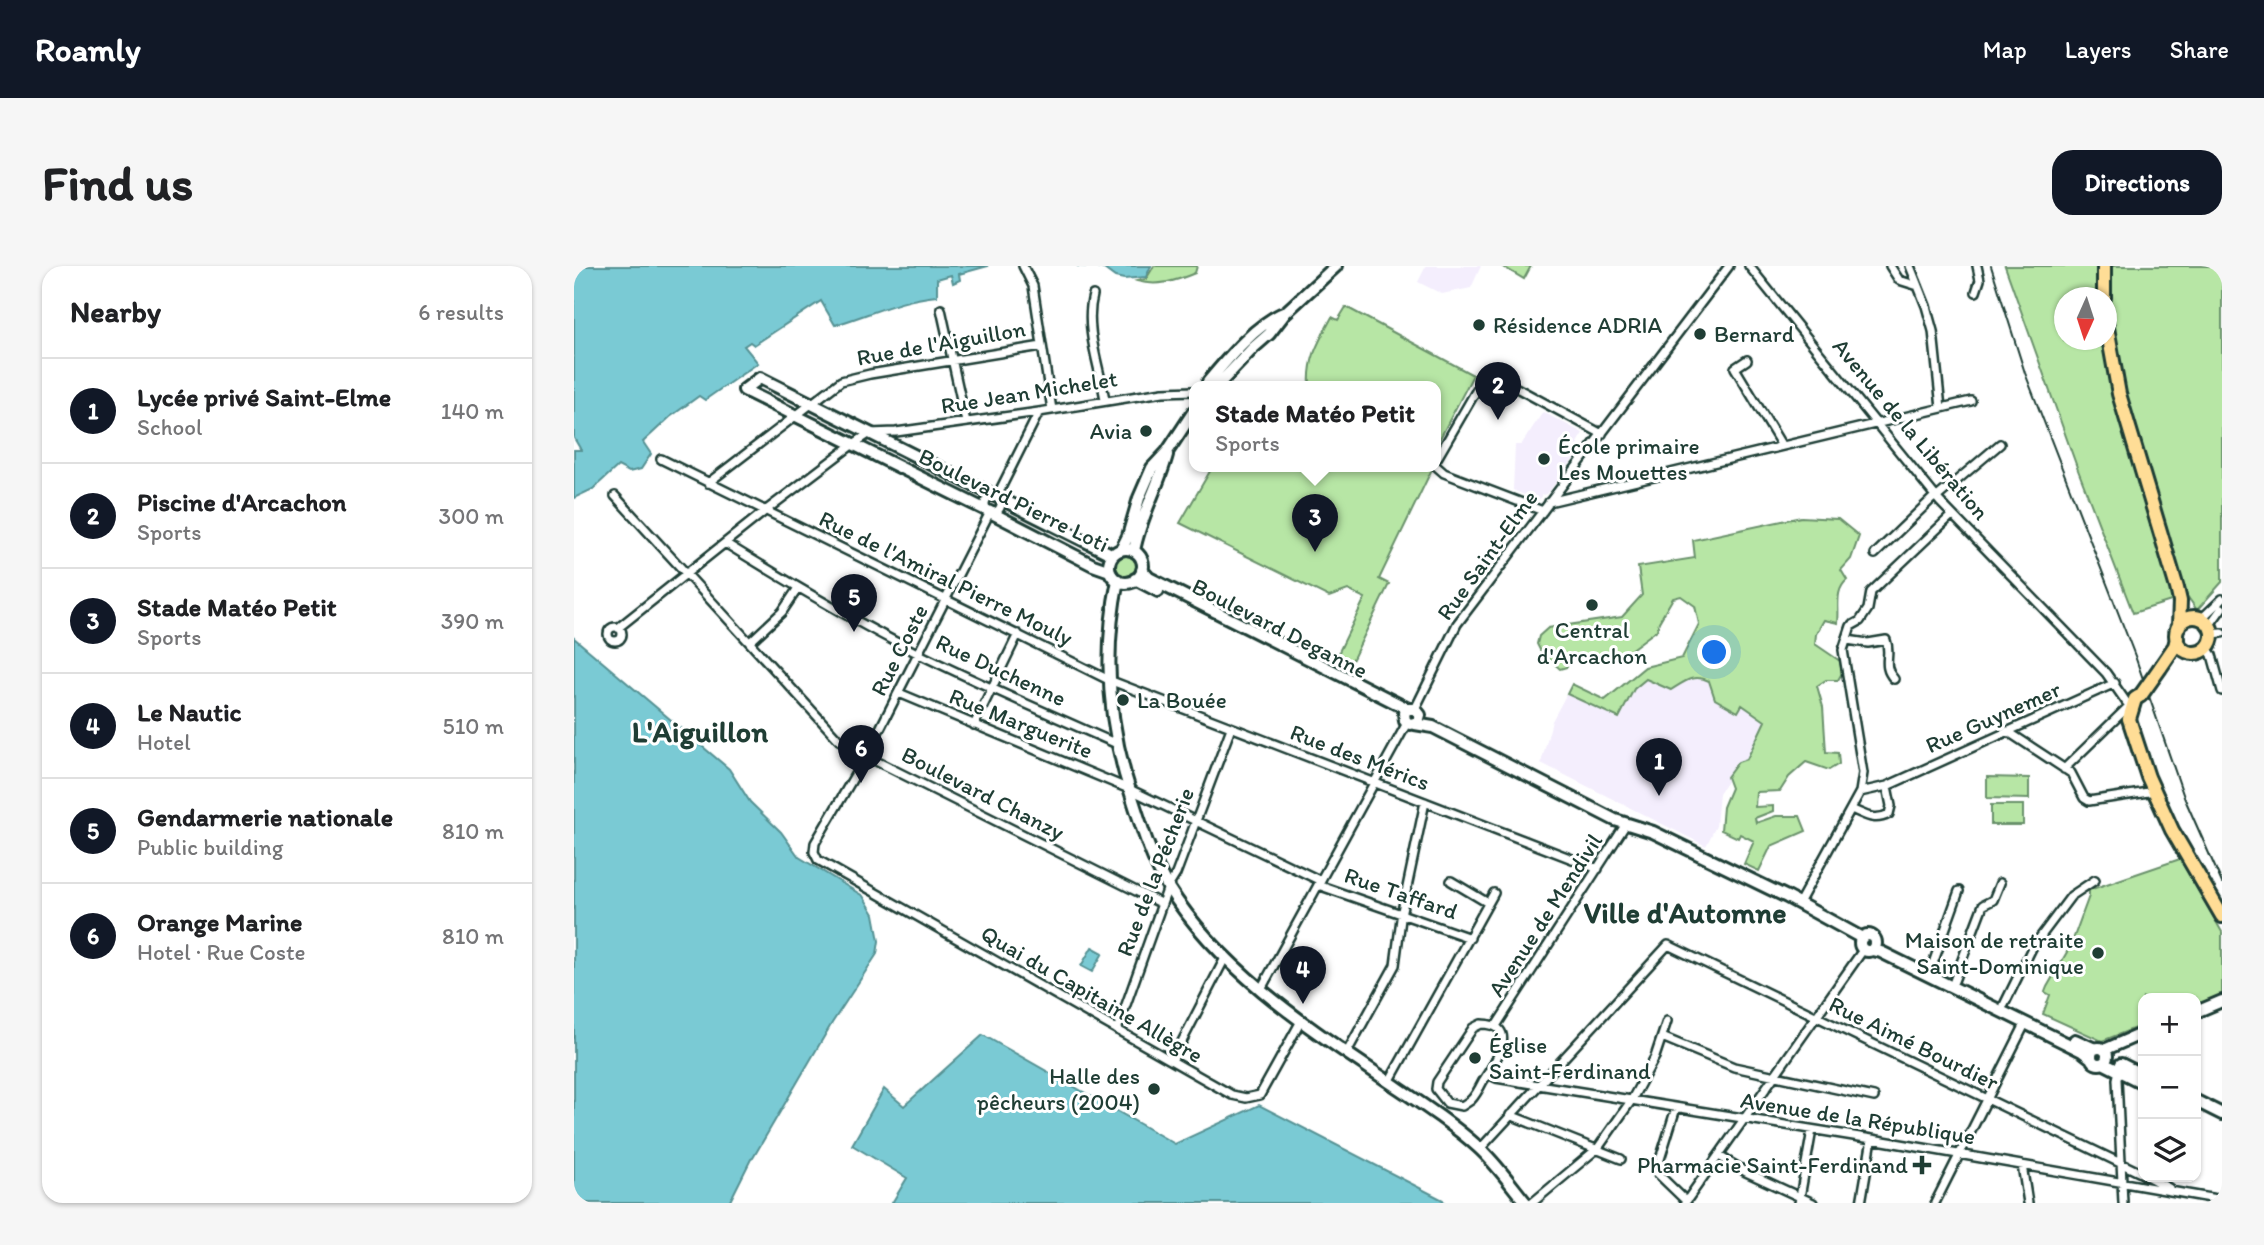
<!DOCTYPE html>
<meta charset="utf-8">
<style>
:root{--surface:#fff;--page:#f6f6f6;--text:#202124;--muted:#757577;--line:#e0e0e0;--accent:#111827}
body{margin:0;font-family:Itim,sans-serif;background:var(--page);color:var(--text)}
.controls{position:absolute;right:21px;bottom:21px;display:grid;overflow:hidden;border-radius:14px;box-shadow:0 2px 5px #0004}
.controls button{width:63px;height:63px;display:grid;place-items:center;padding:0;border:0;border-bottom:2px solid var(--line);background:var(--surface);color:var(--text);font:35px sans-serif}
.compass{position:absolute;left:1480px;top:21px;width:63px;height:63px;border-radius:50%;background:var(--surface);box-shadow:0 2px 5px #0004;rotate:183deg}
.you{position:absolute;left:1141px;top:387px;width:24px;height:24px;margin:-18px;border:5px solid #fff;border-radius:50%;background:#1a73e8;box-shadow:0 0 0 10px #1a73e833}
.badge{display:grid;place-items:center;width:46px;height:46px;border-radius:50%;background:var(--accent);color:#fff;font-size:23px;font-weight:700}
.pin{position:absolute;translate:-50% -58px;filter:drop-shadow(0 2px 4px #0008)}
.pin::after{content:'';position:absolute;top:37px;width:24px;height:21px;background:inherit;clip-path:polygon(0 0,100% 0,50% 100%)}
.popup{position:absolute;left:615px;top:115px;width:252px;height:91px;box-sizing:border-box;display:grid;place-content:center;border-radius:14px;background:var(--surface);filter:drop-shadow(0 2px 5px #0005);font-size:23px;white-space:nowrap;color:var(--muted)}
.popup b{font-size:26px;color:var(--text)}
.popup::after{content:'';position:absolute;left:50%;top:100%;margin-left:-14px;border:14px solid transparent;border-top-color:var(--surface)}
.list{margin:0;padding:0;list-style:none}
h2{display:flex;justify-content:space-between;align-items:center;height:91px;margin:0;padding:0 28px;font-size:30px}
h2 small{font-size:23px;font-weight:400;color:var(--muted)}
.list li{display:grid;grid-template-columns:46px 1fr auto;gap:21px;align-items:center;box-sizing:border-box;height:105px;padding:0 28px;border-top:2px solid var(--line)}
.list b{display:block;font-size:26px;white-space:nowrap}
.list p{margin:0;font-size:23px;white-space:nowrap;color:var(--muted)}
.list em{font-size:23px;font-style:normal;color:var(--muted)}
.icon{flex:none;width:38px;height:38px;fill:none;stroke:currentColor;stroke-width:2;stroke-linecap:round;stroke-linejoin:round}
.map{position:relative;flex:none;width:1648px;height:937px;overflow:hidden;border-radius:21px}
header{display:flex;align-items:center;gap:42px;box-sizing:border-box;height:98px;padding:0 35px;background:var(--accent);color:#fff}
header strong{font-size:33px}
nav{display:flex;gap:38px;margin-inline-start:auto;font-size:24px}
.intro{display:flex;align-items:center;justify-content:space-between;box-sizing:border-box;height:168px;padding:0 42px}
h1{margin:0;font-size:49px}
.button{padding:18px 32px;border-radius:21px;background:var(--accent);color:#fff;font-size:24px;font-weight:700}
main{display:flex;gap:42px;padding:0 42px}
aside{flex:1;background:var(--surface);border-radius:21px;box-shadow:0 2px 5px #0004}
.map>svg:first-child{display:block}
</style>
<header>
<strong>Roamly</strong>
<nav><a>Map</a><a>Layers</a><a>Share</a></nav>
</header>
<div class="intro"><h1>Find us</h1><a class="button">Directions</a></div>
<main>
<aside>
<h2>Nearby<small>6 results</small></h2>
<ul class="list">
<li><span class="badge">1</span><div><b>Lycée privé Saint-Elme</b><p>School</p></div><em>140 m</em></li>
<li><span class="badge">2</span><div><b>Piscine d'Arcachon</b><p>Sports</p></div><em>300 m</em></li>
<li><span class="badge">3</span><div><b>Stade Matéo Petit</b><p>Sports</p></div><em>390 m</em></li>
<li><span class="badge">4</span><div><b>Le Nautic</b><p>Hotel</p></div><em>510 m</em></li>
<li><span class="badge">5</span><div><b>Gendarmerie nationale</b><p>Public building</p></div><em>810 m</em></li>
<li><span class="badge">6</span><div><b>Orange Marine</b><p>Hotel · Rue Coste</p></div><em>810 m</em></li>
</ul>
</aside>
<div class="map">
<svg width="1648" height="937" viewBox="0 0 1648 937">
<rect width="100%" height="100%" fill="#fff"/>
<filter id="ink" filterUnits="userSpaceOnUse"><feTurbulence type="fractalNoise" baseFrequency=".0143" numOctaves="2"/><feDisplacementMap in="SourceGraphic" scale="14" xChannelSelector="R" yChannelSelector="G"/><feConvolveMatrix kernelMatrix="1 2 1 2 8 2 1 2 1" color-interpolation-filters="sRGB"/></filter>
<g filter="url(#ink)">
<path fill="#f4eefd" d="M852,0H907L897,22L868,28L844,16Z
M969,146L1009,167L1003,177L1009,180L976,224L972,228L967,229V232L962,234L961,231L957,232L939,224L941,179H947Z
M1125,358L1195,454L1174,496L1154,514L1145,527L1142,560L1132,580L967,497L978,455L998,418L1031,434L1071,401L1108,392Z"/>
<path fill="#b7e6a5" stroke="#6b926c" stroke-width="2" fill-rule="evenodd" d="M580,0H623L621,7C602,15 583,21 563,15L572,13Z
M928,0H957L950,13Z
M1431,0H1648V316L1623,344L1613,330L1559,347L1504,204ZM1490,32H1532V74H1490Z
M772,41L899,109L862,180V120H736C734,92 745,75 758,51L764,54Z
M639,200L859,201L805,313L815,318L775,401L761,394L791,332L774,324L755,331L606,257Z
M1227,251L1264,253L1285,270L1277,293L1267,304L1273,314C1260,325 1266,341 1264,357L1250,354L1242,368L1241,378L1266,395L1268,407L1264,414H1252L1243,420L1249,441L1252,486L1264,487L1265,498L1255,504L1232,496L1215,511L1206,525L1182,526L1181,541L1199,540V545L1181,552L1182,557L1202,550H1226L1232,565L1197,580L1185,605L1170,598L1180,575L1166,568L1164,572L1147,564L1149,541L1157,522L1153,511L1164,496L1173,493L1191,455L1168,439L1164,446L1141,433L1135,415C1120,407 1110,416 1097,424L1072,413L1060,423L1045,452L993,428L998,418L1031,434L1071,401L1108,392L1125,358L1121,340L1107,330L1099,332L1085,356L1083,364L1048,390L996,392L993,401L986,403L967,386L963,378L965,370L974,362L1048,351L1068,329L1064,301L1121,292L1119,274Z
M542 300a10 10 0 1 1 20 0a10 10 0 1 1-20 0Z
M1413,511L1455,512V533L1413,532Z
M1417,539H1449V559H1417Z
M1606,593L1648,666V729L1622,739V732H1569V759L1528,775L1469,748L1476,729L1471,726L1473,721L1497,679L1515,630V624Z"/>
<path fill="#7acad4" stroke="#569294" stroke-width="2" d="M0,0H414L385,8L386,14L379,17L377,9L363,13V30C327,33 295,49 261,59L247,35L180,79L176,76L170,80L184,97L135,131L131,134L125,130L96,151L69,176L77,188L67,203L55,206L44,200L19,223L0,232V184H7L0,172Z
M503,0H577L572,11L550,13L541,11L530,3L523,1Z
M0,372L155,503L176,536L207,566L225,591L289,630L300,648L305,675L303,688L258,757L179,892L177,893L155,937H0Z
M518,681L529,687L518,706L507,700Z
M409,769L601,878L685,839L869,934L870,937H318L333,912L278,879L310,823L330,840Z"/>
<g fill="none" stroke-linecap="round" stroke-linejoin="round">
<defs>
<path id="street" d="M449,0L459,20L478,144
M1175,0L1366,236L1532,407L1555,440H1558
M1316,0L1325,14L1344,20
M1336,0L1352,40L1359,65L1367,142
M1402,26L1406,14L1403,0
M519,29C510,63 526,101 531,134
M367,43L392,156
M1173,94L1161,102L1208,180
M87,193L535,414L1024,603
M862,194L913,106L1028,168
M862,200L870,207L969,245
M134,217L267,115L296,108L468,80
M411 238a8 8 0 1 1 16 0a8 8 0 1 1-16 0Z
M41,230L265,474L300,494L588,638
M423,230L465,146
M1362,232L1426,178
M975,236L1397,135
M416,246L292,490L241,577L240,586L244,594L658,829L672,832L686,829L727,755
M151,277C214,316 278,354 345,388C410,420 477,449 543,478
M1301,288L1361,230
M1627,353L1648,333
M1635,360L1648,342
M34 368a7 7 0 1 1 14 0a7 7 0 1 1-14 0Z
M44,362L191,245L278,179L296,167L322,166L465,146L589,126L620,125
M1638,368L1648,367
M1273,374L1294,377L1312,374C1318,389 1307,399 1320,413
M176,376L208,346L224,322
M1633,382L1638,389L1648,425
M325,427L555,523L747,615
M841,443L883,358L1155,0
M400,459L444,368
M1433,465L1497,507L1510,532L1515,535L1581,525
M1490,503L1555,440
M1286,526L1313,520L1541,417
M1277,543C1292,549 1300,556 1315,548L1317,540L1313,520
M877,615L914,637
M744,619L896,672
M1225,637L1286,526L1289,507L1269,384L1277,360L1286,355L1294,343L1297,326L1378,249
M1357,703L1385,625
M1380,715L1409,639L1419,634L1426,617
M687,723L833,457
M1430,739L1458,682L1497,630L1521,614
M907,758C948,758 920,798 909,815C906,821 902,829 897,834C894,836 891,838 888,840L873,837L862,823L863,816L899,762Z
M922,760L1052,558
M543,764L594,621L602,608L657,462
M1088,771L1160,801L1300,831
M773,786L821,699L828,645L851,536
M598,795L652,690
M1545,805L1543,813L1549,937
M914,808L922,812L952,817L1298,873L1648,934
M815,816L920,627
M1102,842L1082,906L1112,935
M936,849L1047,893
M906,883L1094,679L1569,908
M1145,890L1172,906L1239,937
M1448,899L1454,937
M1574,911L1595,922
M958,937L1024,882L1057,835L1081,791L1093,755
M1111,937L1289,684
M1225,937L1238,864
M1287,937L1298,873
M1361,937L1451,758"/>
<path id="secondary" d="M633,120L634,116C654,92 683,57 712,46
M643,120L679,82L695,68L712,46L762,0
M535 300a17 17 0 1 1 34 0a17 17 0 1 1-34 0Z
M547,284L554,270L565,232L578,202L593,186L620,145
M560,285C566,251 584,222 593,189
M568,304L575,312L834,443H841L846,449L844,456L836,458L831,455L830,447L834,443
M536,305L519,299L416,246L170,124L186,112L539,289
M561,313L584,325
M544,314C529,386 534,458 557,528C567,559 577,593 594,621C647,705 734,761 814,815C845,836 876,856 904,881C922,897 937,919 952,937
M841,458L859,461L1041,554L1079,566L1213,631L1288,672
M1286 677a8 8 0 1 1 16 0a8 8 0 1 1-16 0Z
M1299,684L1307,686L1508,785L1517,792
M1622,746L1648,735
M1501,774L1521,783
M1517 790a8 8 0 1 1 16 0a8 8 0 1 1-16 0Z
M1530,784L1569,767
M1529,797L1569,817
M1547,798L1569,809
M1622,835L1648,848"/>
<path id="primary" d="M1530,0V32
M1532,56L1545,128L1603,322L1606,335L1605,360
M1602 369a18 18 0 1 1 36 0a18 18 0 1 1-36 0Z
M1586,402L1601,380L1603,372
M1567,429L1561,433L1555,453L1574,511L1598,564L1648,650"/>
</defs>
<use href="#street" stroke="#1f3d34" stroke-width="12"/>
<use href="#secondary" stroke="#1f3d34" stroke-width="16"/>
<use href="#primary" stroke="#1f3d34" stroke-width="18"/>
<use href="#street" stroke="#fff" stroke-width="7"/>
<use href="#secondary" stroke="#fff" stroke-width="10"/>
<use href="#primary" stroke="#ffdd96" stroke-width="12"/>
<path stroke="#1f3d34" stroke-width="2" d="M1417,0L1451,107L1561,390L1610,531L1648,617"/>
<defs>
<path id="primary-bridge" d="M1567,429L1586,402"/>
</defs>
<use href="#primary-bridge" stroke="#1f3d34" stroke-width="18" stroke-linecap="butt"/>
<use href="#primary-bridge" stroke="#ffdd96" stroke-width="12"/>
</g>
</g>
<g fill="#1f3d34" stroke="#fff" stroke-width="2.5">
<circle cx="905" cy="59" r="7"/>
<circle cx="1126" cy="68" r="7"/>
<circle cx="572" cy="165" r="7"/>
<circle cx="970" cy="193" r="7"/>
<circle cx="1018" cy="339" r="7"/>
<circle cx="549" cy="434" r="7"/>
<circle cx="1524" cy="687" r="7"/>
<circle cx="901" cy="792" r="7"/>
<circle cx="580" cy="823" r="7"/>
<path d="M1344.5 888.5h7v7h7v7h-7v7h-7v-7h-7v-7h7z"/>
</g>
<g text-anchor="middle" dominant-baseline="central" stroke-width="6" stroke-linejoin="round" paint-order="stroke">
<g font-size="23" fill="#1f3d34" stroke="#fff" text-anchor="start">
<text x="919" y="59">Résidence ADRIA</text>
<text x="1140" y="68">Bernard</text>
<text x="558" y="165" text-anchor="end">Avia</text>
<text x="984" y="180">École primaire<tspan x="984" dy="26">Les Mouettes</tspan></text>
<text x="1018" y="364" text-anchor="middle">Central<tspan x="1018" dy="26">d'Arcachon</tspan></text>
<text x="563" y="434">La Bouée</text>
<text x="1510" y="674" text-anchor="end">Maison de retraite<tspan x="1510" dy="26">Saint-Dominique</tspan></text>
<text x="915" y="779">Église<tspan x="915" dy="26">Saint-Ferdinand</tspan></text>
<text x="566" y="810" text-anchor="end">Halle des<tspan x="566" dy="26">pêcheurs (2004)</tspan></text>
<text x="1334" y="899" text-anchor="end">Pharmacie Saint-Ferdinand</text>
</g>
<g font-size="23" fill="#1f3d34" stroke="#fff">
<text transform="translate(367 77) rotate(-10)">Rue de l'Aiguillon</text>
<text transform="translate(455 126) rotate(-9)">Rue Jean Michelet</text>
<text transform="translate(1337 163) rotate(50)">Avenue de la Libération</text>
<text transform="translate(440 234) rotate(26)">Boulevard Pierre Loti</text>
<text transform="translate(913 289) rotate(-54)">Rue Saint-Elme</text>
<text transform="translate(372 312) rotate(26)">Rue de l'Amiral Pierre Mouly</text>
<text transform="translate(706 362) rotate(27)">Boulevard Deganne</text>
<text transform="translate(325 384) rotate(-63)">Rue Coste</text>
<text transform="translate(427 404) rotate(25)">Rue Duchenne</text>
<text transform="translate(1419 451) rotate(-24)">Rue Guynemer</text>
<text transform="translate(447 457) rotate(22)">Rue Marguerite</text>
<text transform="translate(786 491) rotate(21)">Rue des Mérics</text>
<text transform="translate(409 527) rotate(27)">Boulevard Chanzy</text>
<text transform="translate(581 606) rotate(-69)">Rue de la Pécherie</text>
<text transform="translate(827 627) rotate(19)">Rue Taffard</text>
<text transform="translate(971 649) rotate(-57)">Avenue de Mendivil</text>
<text transform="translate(518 728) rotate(30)">Quai du Capitaine Allègre</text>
<text transform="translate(1340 777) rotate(26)">Rue Aimé Bourdier</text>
<text transform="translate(1284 852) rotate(9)">Avenue de la République</text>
</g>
<g font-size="30" font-weight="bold" fill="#1f3d34" stroke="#fff">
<text x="126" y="465">L'Aiguillon</text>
<text x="1111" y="646">Ville d'Automne</text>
</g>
</g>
</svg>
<div class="controls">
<button>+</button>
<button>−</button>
<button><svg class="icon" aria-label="layers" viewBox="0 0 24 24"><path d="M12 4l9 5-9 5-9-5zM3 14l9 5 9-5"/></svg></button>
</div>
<svg class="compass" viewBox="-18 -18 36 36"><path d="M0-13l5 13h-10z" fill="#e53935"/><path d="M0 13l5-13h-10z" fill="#757577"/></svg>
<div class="you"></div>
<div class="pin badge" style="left:1085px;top:530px">1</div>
<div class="pin badge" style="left:924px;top:154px">2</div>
<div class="pin badge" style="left:741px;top:286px">3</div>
<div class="popup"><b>Stade Matéo Petit</b>Sports</div>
<div class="pin badge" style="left:729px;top:738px">4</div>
<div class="pin badge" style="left:280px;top:366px">5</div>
<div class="pin badge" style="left:287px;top:517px">6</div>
</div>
</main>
